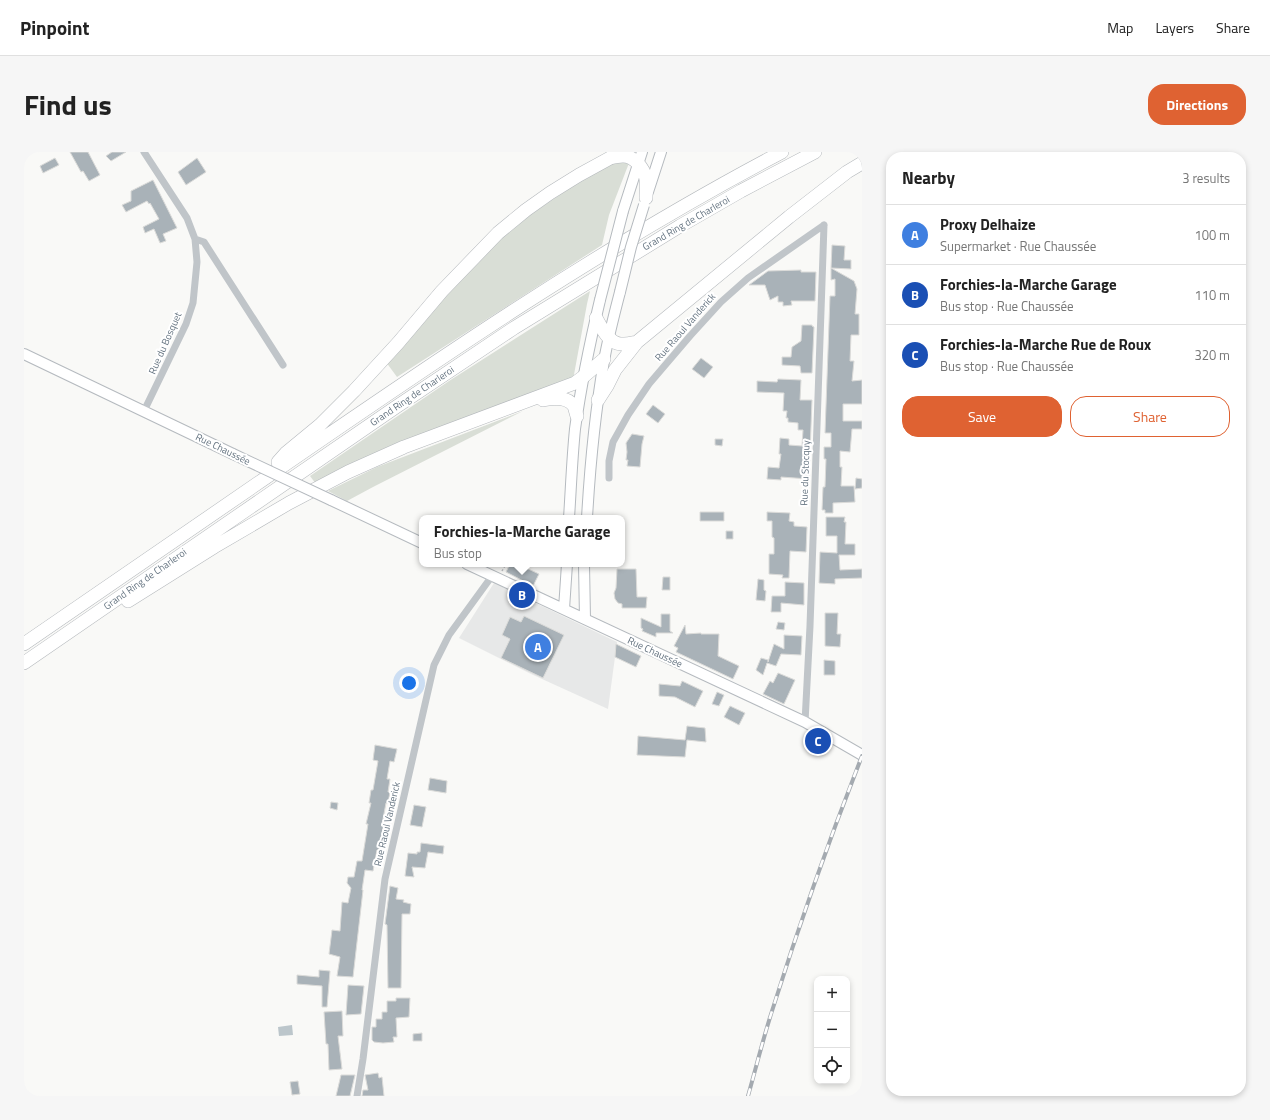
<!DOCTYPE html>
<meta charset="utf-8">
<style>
:root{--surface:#fff;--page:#f6f6f6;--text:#222;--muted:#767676;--line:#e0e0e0;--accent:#df6232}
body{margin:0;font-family:"Titillium Web",sans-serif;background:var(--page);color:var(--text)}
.controls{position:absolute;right:12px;bottom:12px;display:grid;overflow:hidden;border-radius:8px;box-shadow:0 2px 6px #0003}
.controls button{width:36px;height:36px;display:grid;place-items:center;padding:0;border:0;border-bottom:1px solid var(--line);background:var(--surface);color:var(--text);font:20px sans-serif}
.you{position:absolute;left:385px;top:531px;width:14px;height:14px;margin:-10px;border:3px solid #fff;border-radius:50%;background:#1a73e8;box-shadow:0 0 0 6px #1a73e833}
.badge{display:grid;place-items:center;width:26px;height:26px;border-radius:50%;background:var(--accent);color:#fff;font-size:13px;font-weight:700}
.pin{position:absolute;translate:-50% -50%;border:2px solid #fff;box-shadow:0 1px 4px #0006}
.popup{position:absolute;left:395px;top:363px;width:206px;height:52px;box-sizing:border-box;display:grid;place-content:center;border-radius:8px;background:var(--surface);filter:drop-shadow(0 1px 3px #0005);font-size:13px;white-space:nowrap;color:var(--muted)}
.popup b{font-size:15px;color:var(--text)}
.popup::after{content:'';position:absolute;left:50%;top:100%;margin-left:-8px;border:8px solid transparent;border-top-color:var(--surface)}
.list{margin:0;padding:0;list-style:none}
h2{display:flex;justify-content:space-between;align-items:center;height:52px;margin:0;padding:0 16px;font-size:17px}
h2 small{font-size:13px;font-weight:400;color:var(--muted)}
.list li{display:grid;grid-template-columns:26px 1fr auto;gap:12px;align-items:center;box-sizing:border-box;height:60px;padding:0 16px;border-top:1px solid var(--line)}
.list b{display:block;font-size:15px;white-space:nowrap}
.list p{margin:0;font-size:13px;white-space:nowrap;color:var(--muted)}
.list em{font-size:13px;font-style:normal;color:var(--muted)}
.actions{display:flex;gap:8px;padding:12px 16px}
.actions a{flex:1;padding:9px 0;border:1px solid var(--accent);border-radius:16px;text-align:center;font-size:14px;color:var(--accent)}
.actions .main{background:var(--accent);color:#fff}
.icon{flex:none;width:22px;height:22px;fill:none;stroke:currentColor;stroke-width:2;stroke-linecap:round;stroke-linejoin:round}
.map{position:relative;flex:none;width:838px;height:944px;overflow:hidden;border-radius:16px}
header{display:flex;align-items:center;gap:24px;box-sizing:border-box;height:56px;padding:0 20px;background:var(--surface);border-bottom:1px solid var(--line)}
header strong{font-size:19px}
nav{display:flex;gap:22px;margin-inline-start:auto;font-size:14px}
.intro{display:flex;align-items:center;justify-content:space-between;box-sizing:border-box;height:96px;padding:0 24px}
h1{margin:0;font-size:28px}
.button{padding:10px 18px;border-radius:16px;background:var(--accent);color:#fff;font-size:14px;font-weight:700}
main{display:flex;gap:24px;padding:0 24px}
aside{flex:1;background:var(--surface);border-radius:16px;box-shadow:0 2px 6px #0003}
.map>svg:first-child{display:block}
</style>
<header>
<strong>Pinpoint</strong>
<nav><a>Map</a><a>Layers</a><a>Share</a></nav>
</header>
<div class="intro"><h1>Find us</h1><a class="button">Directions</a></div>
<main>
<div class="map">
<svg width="838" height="944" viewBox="0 0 838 944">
<rect width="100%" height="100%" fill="#f9f9f7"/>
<path fill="#e7e8e8" d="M470,431L593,490L584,557L507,522L435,486Z"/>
<path fill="#d9ded6" d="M597,9L605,11L585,63L578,93L373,225L362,210L401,164L485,77L568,21L588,12Z
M566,139L563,152L549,228L292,332L286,324L425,229Z
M499,259L349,335L323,349L304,339L353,315Z"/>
<path fill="#bcc6cb" d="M268,873L269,883L255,884L254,875Z"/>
<path fill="#a9b2b8" stroke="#dbdbd9" d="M46,0H64L76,23L65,29L59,19L57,20Z
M88,0H102L87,9L82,4Z
M31,6L35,13L19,21L16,14Z
M173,6L182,20L162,33L154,20Z
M129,28L153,76L139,82L142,89L136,91L130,77L121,81L119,75L135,67L126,51L125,52L123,49L102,60L98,53L107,49V39Z
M808,93L821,94L820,108H827V117L807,116Z
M807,116L830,129L833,137L831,162H835V183H827L826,209H830L828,229L838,228V252H819V269H838V277H828L826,300L816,299V315H818L817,334H830L831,350L809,351V361H801V358H798L799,335H801L802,307H800V295H807V281H801L806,144H811V127L807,128Z
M777,118V120H792L791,149H767L768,153L759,154V150H754V144L746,148L741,133H725L744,119Z
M778,173H788V174L790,175L788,221H777L776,214L758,213V205H767L768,195L777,189Z
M677,206L689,215L680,226L668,217Z
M754,227L777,228L776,248H788L785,327L757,325V328L743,327L744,315L755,316L757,302H755L756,286L765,287V293L778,294L779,278H774V271L764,270V266H762L763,259H759L760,241L733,240V229L753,230Z
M629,253L641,262L634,271L622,262Z
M608,282L620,284L618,292L616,315L603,314L604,308H602L603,300L602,291Z
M691,287H699L698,294L691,293Z
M832,326L838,327V336L831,337Z
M676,360H700V369H676Z
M743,360L766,361L765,369L770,370V374L783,375L782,400L766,399L765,426H758L759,423L745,422V402H750V386L748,385V369H743Z
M802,365H821L820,370H822L821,392H831V403H815L816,418L838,417V426L811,427V432L795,431L796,400L813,401V384H802Z
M702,379H709V387H702Z
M486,412H504L502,416L515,422L509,434L482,420Z
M593,417H612L613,445H623L622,456H598V452L594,451L591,447L590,441L592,436Z
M639,425H646V438H638Z
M734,427L740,428V438L742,439L741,449L732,448Z
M761,430L780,431V453L757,451V460H747L748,444H761Z
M801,461H814L813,482H817L816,495L801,494Z
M637,462H646V479L649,481H632V485L618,479L619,477L617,476V466L637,475Z
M500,464L540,483L519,526L477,506L486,487L478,483L486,465L497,470Z
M754,470L761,471L760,478L752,477Z
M661,473L662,482L677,481V482H695L694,504L715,514L709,527L652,500L654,496L650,494Z
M760,483L778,484L777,503L757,502L752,514L743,511L739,523L732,518L737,506L744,508V510L750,492L760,497Z
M592,492L617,504L612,515L591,505Z
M800,508L811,509V523H800Z
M754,521L771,528L760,552L739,542L746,529L749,531Z
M658,529L679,539L671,555L651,545L635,544V532L656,534Z
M693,540L700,543L695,554L688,552Z
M706,554L721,561L715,573L700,565Z
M663,574L681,576L682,590L663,588L661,605L613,603L614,584L661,588Z
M351,593L373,597L370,610L366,609L363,627H366L364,640H366L364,651H362L359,667L361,668L355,698H353L349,719L341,718L338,738H339L329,825L313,824L316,805L305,802L308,778L316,779L318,750L324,751L327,736L323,731L324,725H330L333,709H338L344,672H342L347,651H345L347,638H349L354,609L349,608Z
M406,626L423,629L422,641L404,638Z
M307,650L314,651L313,658L306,656Z
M390,653L402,655L398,675L386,673Z
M397,691L420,694L419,702L404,700L401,716L388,715L390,725L381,724L384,701L393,702V700H396Z
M366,734L374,736L372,747L380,748L379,750L387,752L386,762H378L377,836H364L363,773L361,772Z
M295,818L306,819L303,855H298V834L273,832V823L295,825Z
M324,833L340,834L337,862L322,863Z
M372,846H386L385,865L372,866L373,885H369L370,890L359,891L350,890L348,888V875H352V867H358V860H363V849H372Z
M318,859L319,884H314L318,917L305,918L304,892H302L300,860Z
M398,881V889H389V882Z
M354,921L355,926L358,925L360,944H338L339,938H344L341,923Z
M317,923H331L326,944H312Z
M274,929L276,942L268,943L266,930Z"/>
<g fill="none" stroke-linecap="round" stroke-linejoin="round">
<defs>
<path id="secondary" d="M624,40L637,0
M599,59L618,0
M0,202L209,302
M307,348L398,391
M545,366C547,336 548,307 551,277C557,234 566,190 576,148
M563,366C566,313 571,261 580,209C584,186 590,163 596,140
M443,412L781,570L838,603
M560,412L561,467
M540,457L543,412"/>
<path id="highway" d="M586,6C590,5 595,4 599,4C610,4 620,16 622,27C623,33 622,40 622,46
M572,166C577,175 585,192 597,192C602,192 608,191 613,190
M519,248C529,246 543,244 550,254C551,257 552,261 553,264
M574,248L583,234L591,218L613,190L765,65L823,20L838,11
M254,310L262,301L296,273L330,239L374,191L418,139L474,81L502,58L526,41L555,23L586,6L593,0
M104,449L190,395L265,351L324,320L380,295L551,231L559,225L580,207
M0,492C80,437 160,382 240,327C408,211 577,95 758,0
M0,511L372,255L490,176L656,74L717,39L791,0"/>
</defs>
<use href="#secondary" stroke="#b5babf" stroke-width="12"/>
<use href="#highway" stroke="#b4b8bc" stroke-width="14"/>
<path stroke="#bbbec1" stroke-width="1.5" stroke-dasharray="2 2" stroke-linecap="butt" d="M478,419L482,412"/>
<path stroke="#c0c5c9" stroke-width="7" d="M171,87L180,90L259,213
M120,259L162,172L169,151L173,110L171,87L163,66L120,0
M585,326V309L589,290L604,263L625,232L666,184L697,150L724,126L800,73
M781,570L786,474L800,73
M333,944L339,907L361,727L410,513L425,483L468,424"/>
<use href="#secondary" stroke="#fff" stroke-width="10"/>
<use href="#highway" stroke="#fff" stroke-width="13"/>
<defs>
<path id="rail" d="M724,944C732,916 739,887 748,859C775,773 805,688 838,604"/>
</defs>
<use href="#rail" stroke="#a4aab0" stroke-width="4"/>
<use href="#rail" stroke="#fff" stroke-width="2.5" stroke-dasharray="8" stroke-linecap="butt"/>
<defs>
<path id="secondary-bridge" d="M596,140L607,95L620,53
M576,148L599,59
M209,302L307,348"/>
</defs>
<use href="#secondary-bridge" stroke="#b5babf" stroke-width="12" stroke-linecap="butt"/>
<use href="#secondary-bridge" stroke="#fff" stroke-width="10"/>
</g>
<g text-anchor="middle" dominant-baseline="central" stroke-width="4" stroke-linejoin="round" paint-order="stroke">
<g font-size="10" fill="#657481" stroke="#fff">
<text transform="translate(662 71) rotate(-30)">Grand Ring de Charleroi</text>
<text transform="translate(661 175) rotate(-49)">Rue Raoul Vanderick</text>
<text transform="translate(141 191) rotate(-66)">Rue du Bosquet</text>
<text transform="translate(388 244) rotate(-34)">Grand Ring de Charleroi</text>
<text transform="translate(199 297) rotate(26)">Rue Chaussée</text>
<text transform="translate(781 321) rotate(-88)">Rue du Stocquy</text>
<text transform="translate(121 427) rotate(-35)">Grand Ring de Charleroi</text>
<text transform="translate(631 500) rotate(25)">Rue Chaussée</text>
<text transform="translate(363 672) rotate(-77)">Rue Raoul Vanderick</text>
</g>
</g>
</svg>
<div class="controls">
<button>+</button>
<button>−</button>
<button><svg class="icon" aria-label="locate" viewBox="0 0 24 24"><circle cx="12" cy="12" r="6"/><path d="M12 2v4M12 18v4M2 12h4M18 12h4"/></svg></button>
</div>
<div class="you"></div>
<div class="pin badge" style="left:514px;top:495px;background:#3f7fe0">A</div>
<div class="pin badge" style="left:498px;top:443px;background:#1a4fb4">B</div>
<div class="popup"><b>Forchies-la-Marche Garage</b>Bus stop</div>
<div class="pin badge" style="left:794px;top:589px;background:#1a4fb4">C</div>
</div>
<aside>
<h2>Nearby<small>3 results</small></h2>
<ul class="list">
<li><span class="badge" style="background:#3f7fe0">A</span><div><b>Proxy Delhaize</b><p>Supermarket · Rue Chaussée</p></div><em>100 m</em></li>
<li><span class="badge" style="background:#1a4fb4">B</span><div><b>Forchies-la-Marche Garage</b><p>Bus stop · Rue Chaussée</p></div><em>110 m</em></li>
<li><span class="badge" style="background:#1a4fb4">C</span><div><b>Forchies-la-Marche Rue de Roux</b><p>Bus stop · Rue Chaussée</p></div><em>320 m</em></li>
</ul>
<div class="actions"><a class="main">Save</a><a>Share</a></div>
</aside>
</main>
